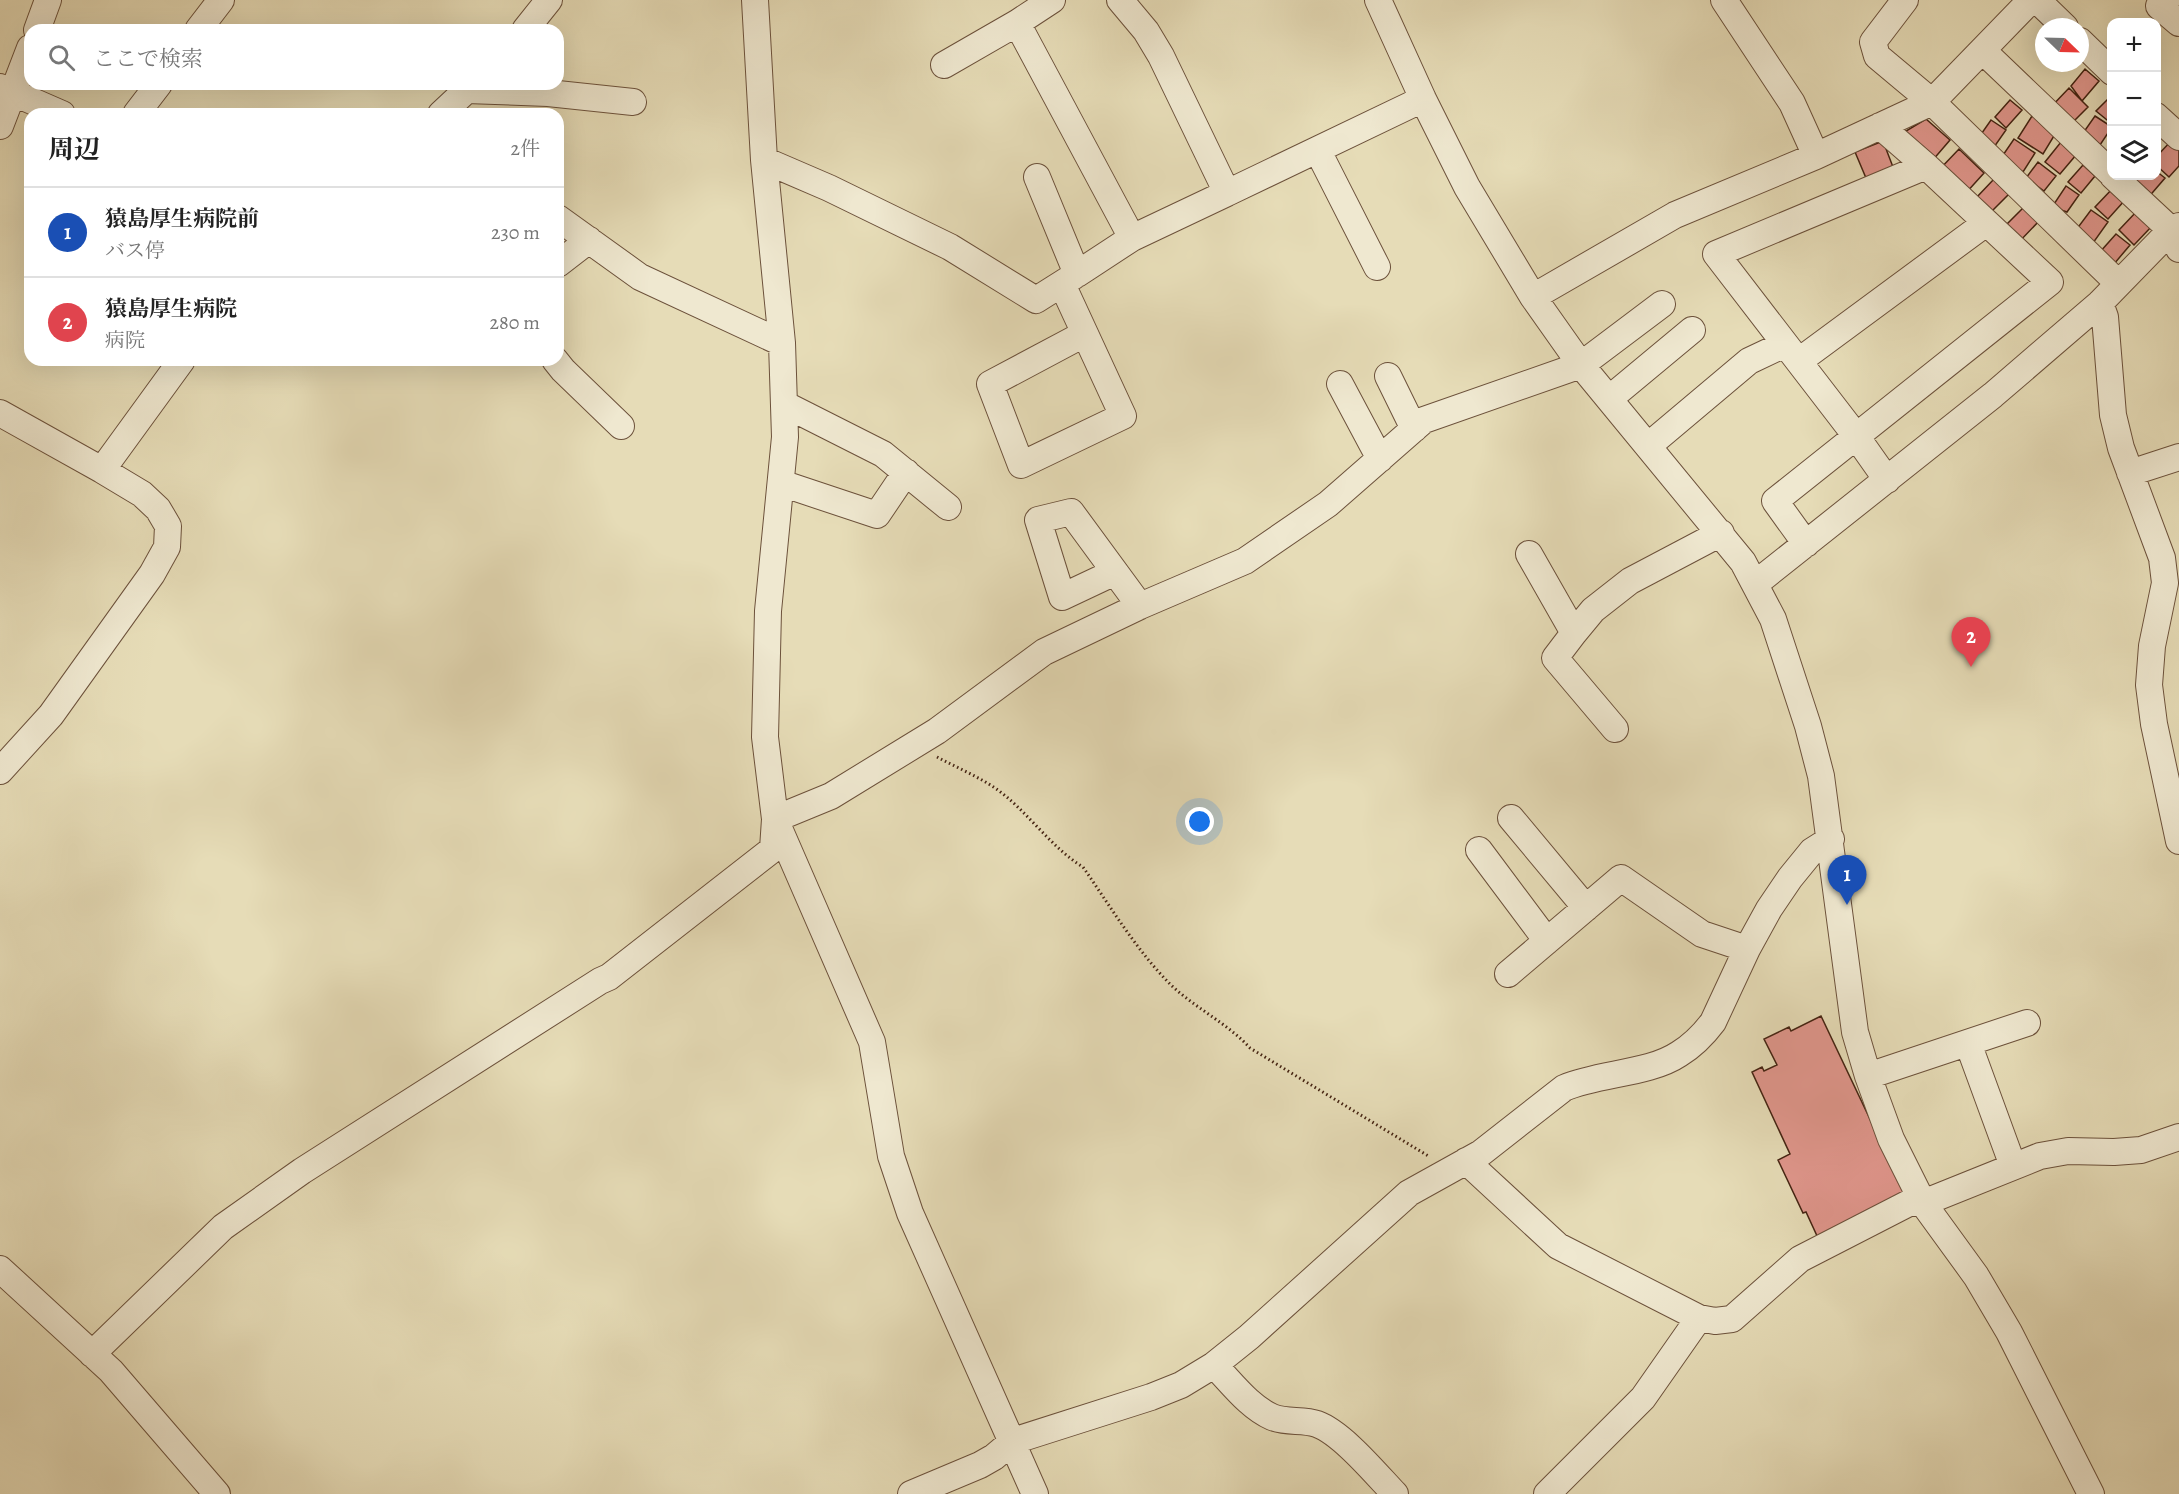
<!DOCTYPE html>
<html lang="ja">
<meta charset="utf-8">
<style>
:root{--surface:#fff;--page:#f6f6f6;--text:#222;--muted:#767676;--line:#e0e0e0;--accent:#8f2418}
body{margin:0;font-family:Alegreya,"Noto Serif JP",serif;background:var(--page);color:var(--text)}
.controls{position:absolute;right:18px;top:18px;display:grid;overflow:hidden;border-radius:12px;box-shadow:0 6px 24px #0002}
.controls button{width:54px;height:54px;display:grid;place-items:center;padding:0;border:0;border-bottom:2px solid var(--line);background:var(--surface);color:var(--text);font:30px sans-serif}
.compass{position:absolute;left:2035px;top:18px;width:54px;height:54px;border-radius:50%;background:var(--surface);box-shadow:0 6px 24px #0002;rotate:113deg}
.you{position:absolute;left:1200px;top:822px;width:21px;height:21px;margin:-15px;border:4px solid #fff;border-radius:50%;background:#1a73e8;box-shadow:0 0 0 9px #1a73e833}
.badge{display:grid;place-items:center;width:39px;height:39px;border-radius:50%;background:var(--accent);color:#fff;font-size:20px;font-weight:700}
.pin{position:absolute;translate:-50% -50px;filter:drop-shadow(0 2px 3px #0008)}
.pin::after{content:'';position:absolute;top:32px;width:21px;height:18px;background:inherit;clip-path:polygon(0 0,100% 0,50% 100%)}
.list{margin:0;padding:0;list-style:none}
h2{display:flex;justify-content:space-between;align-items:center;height:78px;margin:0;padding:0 24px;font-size:26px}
h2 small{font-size:20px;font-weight:400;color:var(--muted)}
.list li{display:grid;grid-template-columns:39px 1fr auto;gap:18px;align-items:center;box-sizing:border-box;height:90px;padding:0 24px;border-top:2px solid var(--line)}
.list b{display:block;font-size:22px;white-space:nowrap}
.list p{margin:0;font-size:20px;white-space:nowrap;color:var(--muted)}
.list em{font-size:20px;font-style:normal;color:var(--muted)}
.icon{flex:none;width:33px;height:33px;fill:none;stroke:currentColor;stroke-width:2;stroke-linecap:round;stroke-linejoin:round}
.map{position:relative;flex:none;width:2179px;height:1494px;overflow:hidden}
.search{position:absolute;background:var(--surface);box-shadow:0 6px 24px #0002;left:24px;top:24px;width:540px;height:66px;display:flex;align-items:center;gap:15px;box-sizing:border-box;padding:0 21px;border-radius:18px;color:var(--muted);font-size:22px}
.panel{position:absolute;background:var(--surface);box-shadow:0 6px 24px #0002;left:24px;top:108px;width:540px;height:258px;border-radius:18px}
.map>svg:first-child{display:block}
</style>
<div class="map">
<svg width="2179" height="1494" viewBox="0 0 2179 1494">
<rect width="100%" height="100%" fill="#e6dcb7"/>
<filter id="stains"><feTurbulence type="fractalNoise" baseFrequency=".00333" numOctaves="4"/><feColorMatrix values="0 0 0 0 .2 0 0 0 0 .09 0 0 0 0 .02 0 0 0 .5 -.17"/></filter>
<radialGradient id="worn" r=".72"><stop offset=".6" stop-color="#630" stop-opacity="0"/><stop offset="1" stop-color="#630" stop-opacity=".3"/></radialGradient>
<path fill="#e0968c" stroke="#442312" stroke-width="1.5" d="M2085,69L2099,81L2082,101L2071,86Z
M2069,88L2088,107L2068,127L2049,109Z
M2112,95V124L2096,111Z
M2010,100L2022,110L2006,128L1995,117Z
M2032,116L2057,131L2043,154L2018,138Z
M2095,116L2112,127L2098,148L2081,136Z
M1926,119L1950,140L1932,161L1901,134Z
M1991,120L2006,130L1992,150L1977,140Z
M2014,139L2035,153L2023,172L2001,158Z
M1883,141L1893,167L1866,178L1855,152Z
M2171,141L2179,149V166L2169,177L2156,165V157Z
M2061,142L2076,155L2060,174L2045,162Z
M1959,149L1984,173L1965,194L1939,170Z
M2038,162L2056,176L2044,191L2026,178Z
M2083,165L2095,176L2081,193L2068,182Z
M2156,171L2165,178L2147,199L2127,181L2131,176H2156Z
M1994,179L2009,194L1991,212L1976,198Z
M2066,186L2079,195L2067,212L2052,207Z
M2113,188L2125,200L2108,219L2095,207Z
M2025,206L2040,220L2018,243L2003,228Z
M2091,210L2108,222L2093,243L2076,230Z
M2137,211L2152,226L2134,245L2119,230Z
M2116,234L2130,245L2114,264L2100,252Z
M1821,1016L1906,1195L1818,1238L1806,1212L1803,1213L1778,1160L1790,1154L1752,1072L1762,1067L1764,1071L1777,1065L1764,1039L1789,1027L1791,1031Z"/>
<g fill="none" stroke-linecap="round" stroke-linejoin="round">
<defs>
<path id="minor" d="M755,0L764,160L782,343L785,437L768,611L765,737L775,819L872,1042L891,1156L910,1213L1035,1494
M1120,0L1146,31L1161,56L1227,193L1132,238
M1378,0L1423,99L1467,187L1533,297L1581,365L1743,562L1773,619L1808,726L1821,776L1855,1032L1868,1076L1891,1139L1923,1203L1976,1276L2009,1332L2091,1494
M1724,0L1792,103L1816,156
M1905,0L1873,42L1877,56L1932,102L2118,283
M2037,0L2065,27
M2167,0L2159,6L2179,23
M1017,23L1132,238L1077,274L1037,177
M37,30L48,0
M198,30L221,0
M525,30L549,0
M2080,41L2112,72
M1983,51L2112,174
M944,65L1017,23L1052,0
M0,87L62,114
M466,90L548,93L633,102
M136,114L159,84
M441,114L473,84
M2156,116L2179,137
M0,126L30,48
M1880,126L1926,166
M1318,151L1377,267
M764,160L829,188L950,247L1036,300L1074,276
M2113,176L2171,230L2179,249
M1227,193L1423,99
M558,218L640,277L782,343
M558,264L589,240
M1062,284L1123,416L1021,465L990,384L1084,334
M1533,297L1675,215L1816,156L1932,102L2031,0
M2100,303L2105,317L2113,415L2121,448L2162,558L2165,583L2152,646L2149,685L2154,724L2179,841
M555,360L563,370L621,426
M1799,361L1986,223
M1388,376L1414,429
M1340,384L1380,459
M1609,399L1692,330
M784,404L883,454L948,507
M0,413L102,470L142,494L158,509L168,526L167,547L152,574L51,715L0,771
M1648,446L1749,361L1785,344
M102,470L182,360
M2130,473L2179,457
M781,483L877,515L906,472
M1806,544L1775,501L2050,282L1926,166L1716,254L1856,436L1887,480
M1529,554L1574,633L1555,658L1615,729
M1115,572L1062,597L1038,520L1071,512L1140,606
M1755,584L1993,395L2100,303L2171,230L2179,226
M1574,633L1593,610L1630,581L1721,533
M1511,818L1586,908
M1479,850L1547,941
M1508,974L1621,878L1702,934L1747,949
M1968,1043L2013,1166
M1868,1076L2027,1023
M1466,1161L1558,1246L1699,1318
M0,1269L111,1371L217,1494
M92,1354L223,1227L302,1171L600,981L609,977L773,849L775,819L831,796L937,731L1044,652L1140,606L1245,561L1328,504L1424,420L1581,365L1662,304
M1214,1365C1231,1382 1249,1407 1272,1417C1286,1423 1303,1419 1317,1424C1342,1433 1376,1474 1395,1494
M911,1494L980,1465L994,1457L1013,1441L1151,1397L1181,1385L1214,1365L1249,1337L1409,1193L1481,1153L1564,1088C1599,1073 1649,1074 1679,1054C1692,1046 1704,1034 1713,1022L1747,949L1769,909L1790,878L1812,851L1831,839
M1547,1494L1643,1398L1699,1318L1715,1321L1732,1319L1800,1259L1909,1203H1923L2040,1156L2068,1151L2114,1152L2141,1150L2179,1137"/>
</defs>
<use href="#minor" stroke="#6c513b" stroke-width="28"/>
<path stroke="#442312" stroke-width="3" stroke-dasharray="1.5 3" stroke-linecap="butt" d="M937,757C956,767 977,776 995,788C1027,810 1050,847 1083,867C1110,906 1137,951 1171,985C1195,1008 1227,1023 1250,1048L1430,1157"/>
<use href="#minor" stroke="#efe8d0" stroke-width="26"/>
</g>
<rect width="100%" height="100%" filter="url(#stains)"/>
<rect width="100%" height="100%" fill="url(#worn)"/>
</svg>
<div class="controls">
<button>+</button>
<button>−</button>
<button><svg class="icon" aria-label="layers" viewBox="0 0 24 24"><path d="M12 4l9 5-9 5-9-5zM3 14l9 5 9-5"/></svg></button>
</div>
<svg class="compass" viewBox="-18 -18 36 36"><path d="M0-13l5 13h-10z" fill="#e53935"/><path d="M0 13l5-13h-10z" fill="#767676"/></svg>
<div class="you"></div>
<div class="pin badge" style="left:1847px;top:905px;background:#1a4fb4">1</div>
<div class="pin badge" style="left:1971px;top:667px;background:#e0444e">2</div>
<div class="search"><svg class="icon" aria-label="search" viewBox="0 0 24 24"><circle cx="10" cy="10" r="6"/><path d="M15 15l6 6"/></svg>ここで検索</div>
<section class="panel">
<h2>周辺<small>2件</small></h2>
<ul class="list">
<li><span class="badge" style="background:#1a4fb4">1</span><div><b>猿島厚生病院前</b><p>バス停</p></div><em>230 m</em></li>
<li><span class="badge" style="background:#e0444e">2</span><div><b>猿島厚生病院</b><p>病院</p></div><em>280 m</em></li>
</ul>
</section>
</div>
